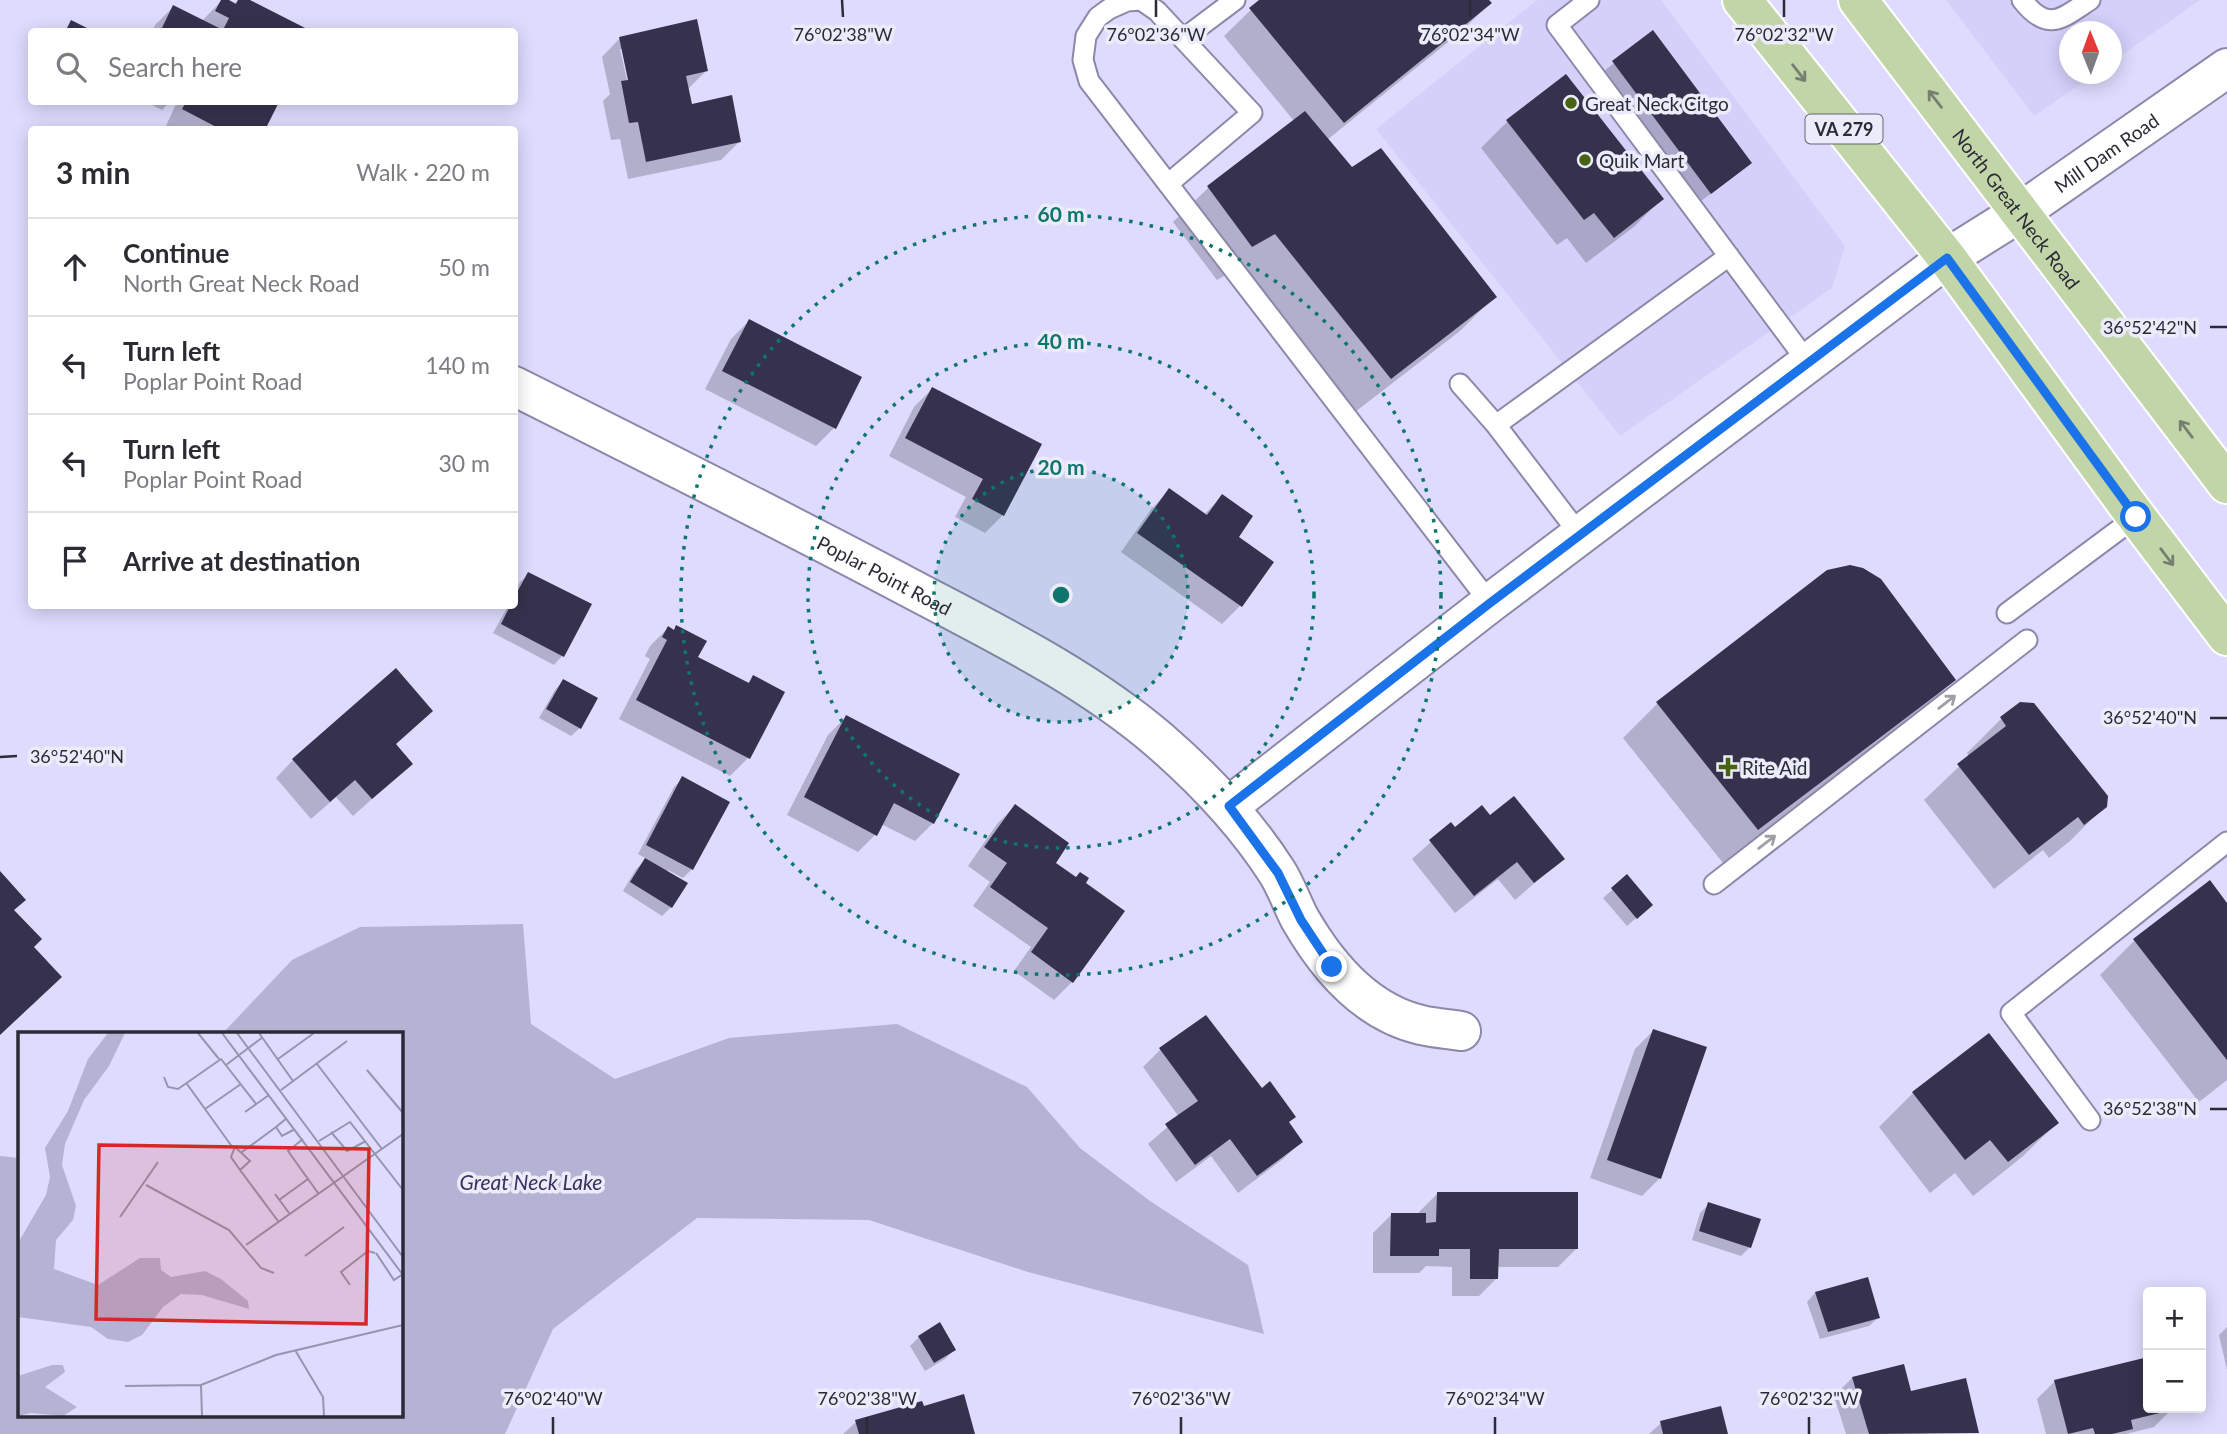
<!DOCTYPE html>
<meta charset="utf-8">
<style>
:root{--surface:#fff;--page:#f2f2f3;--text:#2b2b33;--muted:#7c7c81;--line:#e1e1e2}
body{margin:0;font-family:Lato,sans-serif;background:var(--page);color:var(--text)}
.controls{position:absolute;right:21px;bottom:21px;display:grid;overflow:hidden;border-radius:7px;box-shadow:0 4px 18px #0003}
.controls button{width:63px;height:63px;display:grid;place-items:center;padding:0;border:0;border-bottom:2px solid var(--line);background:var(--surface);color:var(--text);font:35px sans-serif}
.compass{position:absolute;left:2059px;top:21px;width:63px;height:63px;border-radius:50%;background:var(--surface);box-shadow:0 4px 18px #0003;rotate:359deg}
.stop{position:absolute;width:21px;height:21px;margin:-16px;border:5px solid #1a73e8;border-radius:50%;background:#fff}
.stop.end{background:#1a73e8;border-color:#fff;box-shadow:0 2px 7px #0008}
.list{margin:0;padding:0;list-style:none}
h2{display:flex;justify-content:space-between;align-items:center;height:91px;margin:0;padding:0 28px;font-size:30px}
h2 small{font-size:23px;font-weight:400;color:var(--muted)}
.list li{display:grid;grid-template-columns:46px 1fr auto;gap:21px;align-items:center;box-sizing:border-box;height:98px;padding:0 28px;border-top:2px solid var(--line)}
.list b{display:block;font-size:26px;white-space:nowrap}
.list p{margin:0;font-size:23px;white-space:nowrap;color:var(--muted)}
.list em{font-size:23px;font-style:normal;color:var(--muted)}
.icon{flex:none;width:38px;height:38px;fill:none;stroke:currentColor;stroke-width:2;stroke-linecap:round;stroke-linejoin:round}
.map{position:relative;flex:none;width:2227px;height:1434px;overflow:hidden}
.search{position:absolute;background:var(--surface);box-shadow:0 4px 18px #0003;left:28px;top:28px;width:490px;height:77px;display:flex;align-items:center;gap:18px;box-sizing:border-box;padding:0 24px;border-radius:7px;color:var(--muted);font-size:26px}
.panel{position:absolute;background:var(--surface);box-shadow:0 4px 18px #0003;left:28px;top:126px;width:490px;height:483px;border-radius:7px}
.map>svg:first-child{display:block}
</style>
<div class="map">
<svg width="2227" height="1434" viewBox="0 0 2227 1434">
<rect width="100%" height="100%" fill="#dedbfe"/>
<path fill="#d4d0fa" d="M1537,0H1661L1845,246L1832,288L1620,436L1376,129Z
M1946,0H2200L2112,62V32H2070V74H2095L2034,116Z"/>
<path fill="#b5b2d4" d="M523,924L531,1024L615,1079L729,1038L897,1024L1027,1087L1080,1148L1150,1201L1248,1265L1264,1334L1028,1272L869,1220L697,1218L553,1329L505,1434H0V1156L19,1158V1415H401V1033H223L292,960L360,927Z"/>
<path fill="#0003" fill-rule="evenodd" d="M222,0L234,4L238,0H246L309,32H152L155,25L173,7L202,21Z
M1261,0H1487L1490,3L1463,30L1327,140L1352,169L1495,296L1460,331L1355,412L1240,267L1217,280L1173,222L1208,188L1294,121L1224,36Z
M1653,33L1741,171L1701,201L1604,71Z
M620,38L706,71L687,90L690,106L739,142L721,160L628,179L620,139L611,140L603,101L610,94L602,57ZM620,49H624L632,88L629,89Z
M146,102H170L162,110Z
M177,102H277L263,130H169L165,128Z
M1508,121L1661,199L1635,226L1586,263L1567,238L1557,245L1481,148Z
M749,321L834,428L816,446L705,389L731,339Z
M932,389L1040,445L1003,515L985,533L955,517L966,497L889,456L914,407Z
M1170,490L1204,515L1222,496L1236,537L1271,562L1240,606L1222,624L1121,552L1152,508Z
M529,574L590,605L562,656L554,665L493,633L508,606H514V593L520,582Z
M676,627L696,658L747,684L753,677L748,758L730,776L619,719L650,659L645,656L650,646L668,628L673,631Z
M1954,679L1920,714L1723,863L1623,738L1657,704Z
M563,681L580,728L571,736L539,718L555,690Z
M2021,703L2105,806L2070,841L2049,858L2043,850L1994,889L1924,800L1969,757L1967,753L2001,719Z
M846,717L933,823L915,841L881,824L876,834L858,852L787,815L828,735Z
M395,745L411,764L353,816L336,797L311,819L276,778L293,760Z
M683,778L727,802L692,869L683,878L668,870L671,907L662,916L623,891L636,869L647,859L638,854L674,787Z
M1015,806L1053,863L1122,911L1072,982L1054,1000L1014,971L1031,947L973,906L990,882L968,866L997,824Z
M1490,817L1562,859L1515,900L1498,879L1455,913L1412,859L1451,824L1455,829Z
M1627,877L1642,913L1627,926L1603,898Z
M2209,883L2227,906V1080L2199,1102L2100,975L2134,941Z
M1653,1031L1660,1178L1642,1196L1590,1178L1635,1049Z
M1161,1049L1287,1122L1301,1142L1283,1159L1238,1193L1211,1156L1176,1182L1148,1144L1179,1117L1143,1067Z
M1913,1093L2057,1123L2022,1157L1973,1196L1955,1173L1930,1193L1879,1127Z
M1437,1194L1576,1249L1558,1267H1497V1278L1479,1296H1452V1267L1426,1266L1419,1273H1373V1233L1391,1215H1419V1212Z
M1709,1204L1750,1247L1741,1256L1692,1240L1700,1213Z
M1815,1293L1878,1318L1869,1326L1820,1339L1807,1302Z
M2227,1327V1370L2219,1335Z
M919,1337L954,1350L945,1359L925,1371L910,1346Z
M2148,1359V1408L2172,1409L2154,1427L2126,1434H2046L2037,1399L2055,1381Z
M1852,1378L1910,1393L1977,1432L1846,1434L1834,1396Z
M921,1403L923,1408L973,1434H843L856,1422Z
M1661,1423L1726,1434H1649Z"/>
<path fill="#36324e" d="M221,0H229L236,4L238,0H250L313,32H160L173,5L223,30L229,18L215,11Z
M1259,0H1489L1492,3L1344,123L1249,8Z
M697,19L708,71L686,76L692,104L732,95L741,142L646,162L638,122L629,123L621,81L628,80L619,37Z
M71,20L95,32H65Z
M1653,30L1752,163L1711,194L1612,61Z
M1566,74L1664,199L1614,238L1594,213L1584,220L1506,120Z
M186,102H279L265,130H222L182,109Z
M1305,111L1352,167L1381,148L1497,297L1391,379L1275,234L1252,247L1207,186Z
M749,319L862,377L836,429L722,371Z
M932,387L1042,444L1004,516L972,499L983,479L905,438Z
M1169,488L1207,515L1222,494L1253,516L1239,537L1274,562L1242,607L1137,533Z
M1850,565L1863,568L1881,579L1956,680L1758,830L1656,702L1827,570Z
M528,572L592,604L564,657L501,624L510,606H514V598Z
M676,625L707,641L698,657L749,683L753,675L785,692L750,759L636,700L667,640L662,637L668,626L674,630Z
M396,668L433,711L396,744L413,764L372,799L355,780L330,802L292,759Z
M563,679L598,698L581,729L546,709Z
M2020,702L2034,703L2108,796L2107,807L2084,825L2078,817L2029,855L1957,764L2006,726L2000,717Z
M846,715L960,774L934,824L894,803L877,836L804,797Z
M682,776L730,802L693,870L646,845Z
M1514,796L1565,859L1534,883L1517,862L1474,896L1429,840L1451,822L1455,827L1482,805L1490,815Z
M1015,804L1069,843L1056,863L1076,877L1080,872L1089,878L1086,883L1125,911L1073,983L1031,952L1048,928L990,887L1007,863L984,847Z
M645,858L688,883L672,908L630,882Z
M0,871L26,900L14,910L42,939L34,947L62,977L0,1035Z
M1627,874L1653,905L1637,919L1611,888Z
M2210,880L2227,903V1060L2133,939Z
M1206,1015L1262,1088L1270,1081L1296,1117L1289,1122L1303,1142L1257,1176L1230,1139L1195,1165L1165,1124L1198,1101L1159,1048Z
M1653,1029L1707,1047L1661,1179L1607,1160Z
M1989,1033L2059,1123L2008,1162L1990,1140L1965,1160L1912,1092Z
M1437,1192H1578V1249H1499L1498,1279H1470V1249H1439V1256H1390L1391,1213H1426V1223L1436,1222Z
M1708,1202L1761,1219L1751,1248L1699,1231Z
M1868,1277L1880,1318L1828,1332L1815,1292Z
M940,1322L956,1350L934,1363L918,1336Z
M2148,1357V1408L2176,1409L2131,1420L2133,1429L2112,1434H2095L2093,1428L2068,1434L2054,1380Z
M1904,1364L1911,1391L1966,1378L1979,1433L1869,1434L1852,1377Z
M964,1394L975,1434H859L855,1420L922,1401L924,1406Z
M1721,1406L1728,1434H1663L1660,1421Z"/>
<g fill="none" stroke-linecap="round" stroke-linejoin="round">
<defs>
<path id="service" d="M1589,0L1557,25L1809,364
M2022,0C2048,33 2061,19 2090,0
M1183,39L1235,0
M1168,184L1252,113L1157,11L1141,0L1127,1L1109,9L1098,17L1086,36L1083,60L1089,81L1490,603
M1460,384L1496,425L1580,535
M1496,425L1729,256
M2007,613L2136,517
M1714,884L2027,640
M2090,1120L2011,1013L2227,842"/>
<g id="minor">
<path id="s1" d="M514,386C646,452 778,518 908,587C995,633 1084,676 1159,740C1204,779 1245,822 1277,872C1286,886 1292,904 1300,919C1327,966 1365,1012 1421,1025C1434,1028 1448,1029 1461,1031"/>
<path d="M1229,806L1490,603L1947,258"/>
</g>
<g id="tertiary">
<path id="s2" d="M1947,258L2022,211L2227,68"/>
</g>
<g id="primary">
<path d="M1742,0L1947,258L2126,503L2227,636"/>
<path id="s3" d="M1858,0L2227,484"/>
</g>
</defs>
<use href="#service" stroke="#8c88a9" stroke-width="23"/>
<use href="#minor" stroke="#8c88a9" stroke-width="42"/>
<use href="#tertiary" stroke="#8c88a9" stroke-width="42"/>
<use href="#primary" stroke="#fff" stroke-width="42"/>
<use href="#service" stroke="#fff" stroke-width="19"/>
<use href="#minor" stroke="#fff" stroke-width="38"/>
<use href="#tertiary" stroke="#fff" stroke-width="38"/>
<use href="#primary" stroke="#c2d5a8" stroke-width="38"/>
</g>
<defs><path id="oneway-shaft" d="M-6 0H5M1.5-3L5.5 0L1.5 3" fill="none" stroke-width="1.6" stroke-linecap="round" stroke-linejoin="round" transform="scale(1.75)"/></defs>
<g stroke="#768070">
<use href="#oneway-shaft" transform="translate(1799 73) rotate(52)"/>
<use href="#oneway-shaft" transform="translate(1935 99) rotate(-128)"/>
<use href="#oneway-shaft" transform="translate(2186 429) rotate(-127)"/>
<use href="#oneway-shaft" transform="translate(2167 557) rotate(53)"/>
</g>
<g stroke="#a09fa5">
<use href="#oneway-shaft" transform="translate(1947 702) rotate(-38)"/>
<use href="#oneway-shaft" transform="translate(1767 842) rotate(-38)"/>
</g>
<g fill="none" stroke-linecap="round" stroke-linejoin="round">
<path stroke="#1a73e8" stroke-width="9" d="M1332,967L1301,920L1278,873L1229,806L1490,603L1947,258L2136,517"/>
</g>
<path fill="none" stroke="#2b2a37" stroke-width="2.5" d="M842,0L843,17M1156,0V17M1470,0V17M1784,0V17M2210,327H2227M2210,718H2227M0,757L17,756M2210,1109H2227M553,1417V1434M867,1417V1434M1181,1417V1434M1495,1417V1434M1809,1417V1434"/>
<circle cx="1061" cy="595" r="127" fill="#0f766e" fill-opacity=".12"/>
<g fill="none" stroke="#0f766e" stroke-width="3.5" stroke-dasharray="3.5 7">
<circle cx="1061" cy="595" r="127"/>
<circle cx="1061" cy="595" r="253"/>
<circle cx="1061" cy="595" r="380"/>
</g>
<g fill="#466213" stroke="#ecebf9" stroke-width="2.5">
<circle cx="1571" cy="103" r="7"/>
<circle cx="1585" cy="160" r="7"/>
<path d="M1724.5 756.5h7v7h7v7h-7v7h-7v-7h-7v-7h7z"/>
</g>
<g text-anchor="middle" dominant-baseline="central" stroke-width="7" stroke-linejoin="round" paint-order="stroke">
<rect fill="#ecebf9" stroke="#656471" stroke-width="2" x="1805.5" y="114.5" width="77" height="29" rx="5"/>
<g font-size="18" font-weight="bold" fill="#2b2a37">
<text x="1844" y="129">VA 279</text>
</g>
<g font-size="19" fill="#2b2a37" stroke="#ecebf9" text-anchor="start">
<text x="1585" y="103">Great Neck Citgo</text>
<text x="1599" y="160">Quik Mart</text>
<text x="1742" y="767">Rite Aid</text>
</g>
<g font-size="19" fill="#2b2a37" stroke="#ecebf9">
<text stroke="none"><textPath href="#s2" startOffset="191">Mill Dam Road</textPath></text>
<text stroke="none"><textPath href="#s3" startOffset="262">North Great Neck Road</textPath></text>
<text stroke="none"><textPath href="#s1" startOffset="416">Poplar Point Road</textPath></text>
</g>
<g font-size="21" font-style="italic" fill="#39315e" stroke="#ecebf9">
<text x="531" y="1181">Great Neck Lake</text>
</g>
</g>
<g transform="translate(18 1032)">
<rect width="385" height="385" fill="#dedbfe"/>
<path d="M90,1H107L91,34L66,68L47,112L44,133L58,174L55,188L38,208L36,237L80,253L122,226H142L143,238L153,245L187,239L203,247L230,269L231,277L184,263L163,262L145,275L124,303L110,310L90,307L73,295L0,285V211L28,163L32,145L27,116L50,79L70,27ZM34,333H45L47,340L27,355L59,375L45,384L13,381L0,384V344Z" fill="#b5b2d4"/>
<path fill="none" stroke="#9694ae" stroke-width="2" d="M180,1L201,27M204,1L385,243M219,1L385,225M241,1L275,49M260,27L296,1M299,32L364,117M208,33L245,5M349,38L385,81M146,45L150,55L160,57L203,27L238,72M169,52L215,116M263,58L329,9M187,77L223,52M227,80L251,63M269,86L258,95L264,104L277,97M313,100L329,119L348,109M285,107L270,119L300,161M301,109L332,90L385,158M224,120L258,95M222,138L232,129L217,115L213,125L222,138L260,189M128,153L211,198L243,236L256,241M257,162L271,181M261,168L290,147M102,185L140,130M228,213L385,102M358,221L376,248L385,242M287,224L326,195M332,253L323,240L350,219L357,221M277,318L305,365L306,384M183,353L184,384M107,354L183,353L258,323L385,293"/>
<path fill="#d62828" fill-opacity="0.15" stroke="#d62828" stroke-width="3.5" d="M81,113L351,117L348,292L78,287Z"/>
<rect width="385" height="385" fill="none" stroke="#2b2a37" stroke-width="3.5"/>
</g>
<g font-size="18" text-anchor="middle" fill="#2b2a37" stroke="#ecebf9" stroke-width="7" stroke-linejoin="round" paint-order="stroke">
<text x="843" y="41">76°02'38"W</text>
<text x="1156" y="41">76°02'36"W</text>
<text x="1470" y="41">76°02'34"W</text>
<text x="1784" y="41">76°02'32"W</text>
<text x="2150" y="334">36°52'42"N</text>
<text x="2150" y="724">36°52'40"N</text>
<text x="77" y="763">36°52'40"N</text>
<text x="2150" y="1115">36°52'38"N</text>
<text x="553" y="1405">76°02'40"W</text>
<text x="867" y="1405">76°02'38"W</text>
<text x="1181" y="1405">76°02'36"W</text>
<text x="1495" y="1405">76°02'34"W</text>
<text x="1809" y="1405">76°02'32"W</text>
</g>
<circle cx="1061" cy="595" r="10" fill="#0f766e" stroke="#ecebf9" stroke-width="3.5"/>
<g font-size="21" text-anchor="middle" font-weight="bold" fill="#0f766e" stroke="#ecebf9" stroke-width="7" stroke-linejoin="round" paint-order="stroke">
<text x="1061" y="222">60 m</text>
<text x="1061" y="349">40 m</text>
<text x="1061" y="475">20 m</text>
</g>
</svg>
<div class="controls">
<button>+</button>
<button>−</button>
</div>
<svg class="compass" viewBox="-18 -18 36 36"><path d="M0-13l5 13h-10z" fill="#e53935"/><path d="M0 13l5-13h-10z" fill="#7c7c81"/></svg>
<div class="stop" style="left:2136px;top:517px"></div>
<div class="stop end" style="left:1332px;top:967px"></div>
<div class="search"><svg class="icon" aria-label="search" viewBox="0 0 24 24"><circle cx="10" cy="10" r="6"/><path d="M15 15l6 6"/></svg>Search here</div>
<section class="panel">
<h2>3 min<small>Walk · 220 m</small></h2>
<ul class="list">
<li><svg class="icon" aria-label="ahead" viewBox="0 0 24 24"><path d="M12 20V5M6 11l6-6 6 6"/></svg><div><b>Continue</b><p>North Great Neck Road</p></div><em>50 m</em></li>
<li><svg class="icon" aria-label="left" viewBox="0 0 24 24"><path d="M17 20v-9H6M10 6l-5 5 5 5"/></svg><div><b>Turn left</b><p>Poplar Point Road</p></div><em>140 m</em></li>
<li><svg class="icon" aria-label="left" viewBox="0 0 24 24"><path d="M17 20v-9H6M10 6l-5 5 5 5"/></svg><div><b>Turn left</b><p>Poplar Point Road</p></div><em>30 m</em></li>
<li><svg class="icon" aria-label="arrive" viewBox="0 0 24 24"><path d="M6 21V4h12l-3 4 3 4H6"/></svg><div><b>Arrive at destination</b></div></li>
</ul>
</section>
</div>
